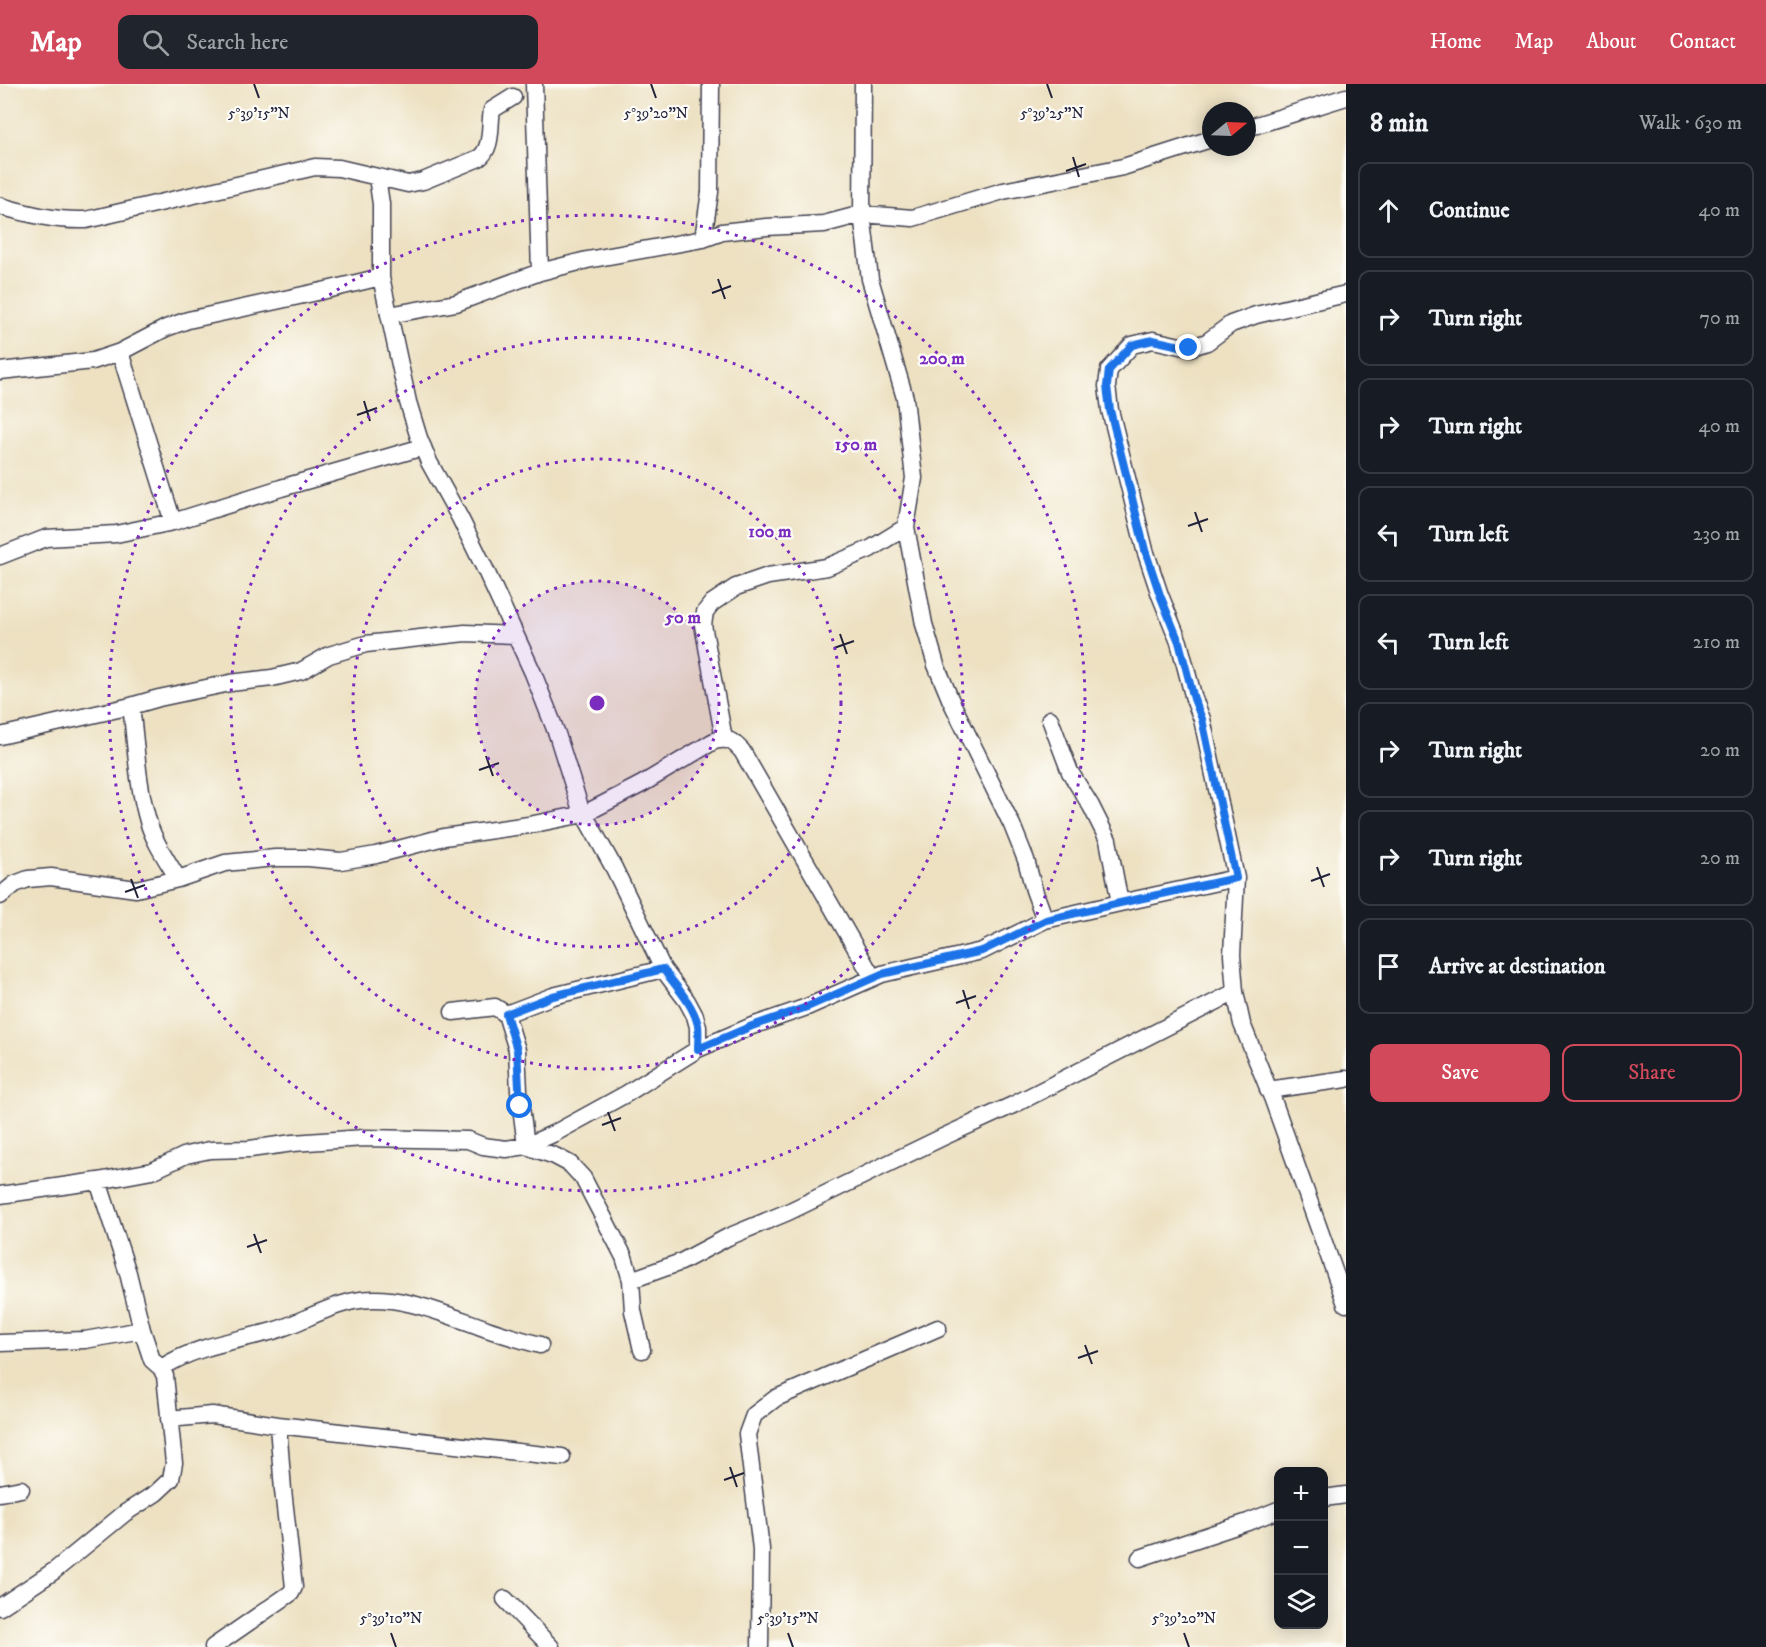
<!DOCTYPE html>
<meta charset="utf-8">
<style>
:root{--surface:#171b24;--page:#20242c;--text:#f1f3f6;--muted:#9ea1a6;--line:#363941;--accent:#d1495b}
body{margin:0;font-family:"IM FELL DW Pica",serif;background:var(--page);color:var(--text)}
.controls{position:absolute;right:18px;bottom:18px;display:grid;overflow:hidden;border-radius:12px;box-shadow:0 3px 15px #0003}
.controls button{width:54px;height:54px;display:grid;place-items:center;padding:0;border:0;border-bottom:2px solid var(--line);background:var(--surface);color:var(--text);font:30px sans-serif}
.compass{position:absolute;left:1202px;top:18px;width:54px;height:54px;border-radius:50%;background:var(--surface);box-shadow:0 3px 15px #0003;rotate:71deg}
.stop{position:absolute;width:18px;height:18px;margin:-14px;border:4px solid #1a73e8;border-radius:50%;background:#fff}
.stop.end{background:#1a73e8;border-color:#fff;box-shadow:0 2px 6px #0008}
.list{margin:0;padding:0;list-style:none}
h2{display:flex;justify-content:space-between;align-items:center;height:78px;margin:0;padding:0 24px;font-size:26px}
h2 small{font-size:20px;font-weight:400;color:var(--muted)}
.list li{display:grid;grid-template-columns:39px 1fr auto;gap:18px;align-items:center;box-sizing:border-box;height:96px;margin:0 12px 12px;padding:0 12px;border:2px solid var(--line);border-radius:12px}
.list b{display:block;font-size:22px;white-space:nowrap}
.list em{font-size:20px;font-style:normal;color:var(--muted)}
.actions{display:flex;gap:12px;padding:18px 24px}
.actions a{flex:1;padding:14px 0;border:2px solid var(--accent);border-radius:12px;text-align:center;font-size:21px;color:var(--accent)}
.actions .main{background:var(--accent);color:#fff}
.icon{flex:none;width:33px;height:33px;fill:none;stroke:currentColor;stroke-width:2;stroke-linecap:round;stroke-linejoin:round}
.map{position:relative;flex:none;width:1346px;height:1563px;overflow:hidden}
header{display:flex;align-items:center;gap:36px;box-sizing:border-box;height:84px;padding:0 30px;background:var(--accent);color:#fff}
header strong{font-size:28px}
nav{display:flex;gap:33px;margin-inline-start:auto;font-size:21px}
.search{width:420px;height:54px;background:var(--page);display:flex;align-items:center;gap:15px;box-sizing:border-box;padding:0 21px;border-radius:12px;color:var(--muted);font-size:22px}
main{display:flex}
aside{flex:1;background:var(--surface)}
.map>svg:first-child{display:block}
</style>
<header>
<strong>Map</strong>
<div class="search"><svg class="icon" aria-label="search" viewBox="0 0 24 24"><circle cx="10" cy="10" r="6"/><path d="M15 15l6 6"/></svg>Search here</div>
<nav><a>Home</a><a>Map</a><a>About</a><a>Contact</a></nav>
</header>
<main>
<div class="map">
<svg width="1346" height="1563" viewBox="0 0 1346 1563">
<rect width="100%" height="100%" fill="#fdfcf7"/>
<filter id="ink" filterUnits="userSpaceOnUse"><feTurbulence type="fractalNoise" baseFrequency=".0167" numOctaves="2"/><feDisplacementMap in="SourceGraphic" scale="12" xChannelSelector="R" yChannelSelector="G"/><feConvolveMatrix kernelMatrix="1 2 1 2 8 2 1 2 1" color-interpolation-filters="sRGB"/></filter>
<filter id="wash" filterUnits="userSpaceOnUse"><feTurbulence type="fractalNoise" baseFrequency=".008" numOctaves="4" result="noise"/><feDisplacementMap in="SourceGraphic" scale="24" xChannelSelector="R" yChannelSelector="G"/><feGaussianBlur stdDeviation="1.35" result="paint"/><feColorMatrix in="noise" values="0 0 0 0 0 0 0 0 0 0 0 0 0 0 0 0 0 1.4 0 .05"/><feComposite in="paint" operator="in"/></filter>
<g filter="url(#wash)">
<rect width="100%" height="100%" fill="#ede1c2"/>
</g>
<g filter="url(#ink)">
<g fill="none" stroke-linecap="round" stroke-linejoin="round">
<defs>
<path id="minor" d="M534,0L540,188
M863,0L862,130L870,195L905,314L914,394L906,443L924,540L936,581L951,617L1012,741L1026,776L1034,806L1045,836
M1247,44L1346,13
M377,93L381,120V193L408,318L419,354L429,378L460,434L486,487L533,589L557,650L580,723L614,784L663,885L687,917L695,932L698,943V965
M0,122C28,130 56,137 86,136L315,83L339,84L408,100L423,97L479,74C493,64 489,42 492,26L513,13
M703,155L710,108L711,0
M1346,210L1256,231L1231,240L1207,258L1189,264L1153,256L1132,261L1109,286L1107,302L1110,326L1145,466L1160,511L1179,558L1194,615L1202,635L1236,794L1232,871L1235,908L1242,940L1273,1016L1346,1220
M389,231L456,219L540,188L587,176L703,155L722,148L766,143L824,140L862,130L913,134L1003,107L1123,83L1211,55
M120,268L173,438
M0,287L93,277L120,268L166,244L188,236L331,205L381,193
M0,472L46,454L116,450L173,438L281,404L423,363
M131,622C136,660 137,700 148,737C154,758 167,776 178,795
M1050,635L1070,688L1091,722L1108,756L1120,819
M0,652L131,622L159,614L230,599L272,594L301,587L329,571L366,560L465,549L515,551
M724,655L703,541L705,528L712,519L736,503L768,492L827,483L870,465L906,443
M0,812L15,800L28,795L51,793L136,805L178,795L225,779L275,774H308L341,777L376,771L444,753L529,741L584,730L642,700L714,657C729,654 732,656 742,667L873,894
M453,928L495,923L506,930L517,966L519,1007L526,1062L555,1072L570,1080L583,1094L624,1173L631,1196L681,1178L728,1153L788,1128L943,1053L1015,1020L1235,908
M506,930L553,912L663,885
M1268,1006L1346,995
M98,1097L128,1189L142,1246
M0,1111L98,1097L152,1087L186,1071L210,1066L250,1065L293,1059L364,1054L468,1056L483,1062L506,1065L526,1062L555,1049L626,1010L698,965L752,942L807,923L882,890L982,867L1045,836L1120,819L1236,794
M631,1196L633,1227L642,1266
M0,1259L85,1256L142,1246L152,1276L161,1284L165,1292L174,1379L171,1395L156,1409L125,1429L54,1487L0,1523
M161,1284C198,1261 232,1258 273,1247C301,1239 324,1223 354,1217C397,1208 447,1231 487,1245C504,1251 522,1256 540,1261
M169,1335L212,1331L278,1341L562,1373
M0,1409L21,1405
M1324,1414L1346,1411
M1140,1474L1248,1438L1278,1426
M505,1515L551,1563
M213,1563L291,1509L294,1503L283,1406L278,1341
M760,1563L761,1465L747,1350L754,1331L776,1314L938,1244"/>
</defs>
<use href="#minor" stroke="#403f4f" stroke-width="19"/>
<use href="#minor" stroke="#fff" stroke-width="16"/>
</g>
</g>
<g fill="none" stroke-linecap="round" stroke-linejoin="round" filter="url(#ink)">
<path stroke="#1a73e8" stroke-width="8" d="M520,1022L517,966L506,930L553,912L663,885C676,902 693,920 698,941C699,948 698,957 698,965L752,942L807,923L882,890L982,867L1046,836L1120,819L1236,794L1202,635L1194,615L1179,558L1160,511L1145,466L1110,326L1107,302L1109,286L1132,261L1153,256L1189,264"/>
</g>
<path fill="none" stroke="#22223b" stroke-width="2" d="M254,0L259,14M651,0L656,14M1047,0L1052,14M1073,73L1079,93M1066,87L1086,80M718,195L725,215M712,209L731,202M364,317L370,337M357,331L377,324M1195,428L1202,448M1188,442L1208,435M840,550L847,570M834,564L854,557M486,672L493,692M479,686L499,679M1317,783L1324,803M131,795L138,814M1311,797L1330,790M125,808L145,801M963,906L969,925M956,919L976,912M608,1028L615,1047M602,1041L621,1034M254,1150L261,1169M247,1163L267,1156M1085,1261L1092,1280M1078,1274L1098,1267M730,1383L737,1403M724,1396L744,1389M391,1549L396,1563M788,1549L793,1563M1184,1549L1189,1563"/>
<circle cx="597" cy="619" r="122" fill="#7b2cbf" fill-opacity=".12"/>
<g fill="none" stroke="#7b2cbf" stroke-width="3" stroke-dasharray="3 6">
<circle cx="597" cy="619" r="122"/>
<circle cx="597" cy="619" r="244"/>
<circle cx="597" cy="619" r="366"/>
<circle cx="597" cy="619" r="488"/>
</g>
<g font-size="15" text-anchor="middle" fill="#22223b" stroke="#fdfcf7" stroke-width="4.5" stroke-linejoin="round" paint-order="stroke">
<text x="259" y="34">5°39'15"N</text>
<text x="656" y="34">5°39'20"N</text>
<text x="1052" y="34">5°39'25"N</text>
<text x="391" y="1539">5°39'10"N</text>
<text x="788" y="1539">5°39'15"N</text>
<text x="1184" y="1539">5°39'20"N</text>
</g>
<circle cx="597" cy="619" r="9" fill="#7b2cbf" stroke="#fdfcf7" stroke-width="3"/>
<g font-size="18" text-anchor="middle" font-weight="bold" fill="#7b2cbf" stroke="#fdfcf7" stroke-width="4.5" stroke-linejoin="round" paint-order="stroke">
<text x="942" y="280">200 m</text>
<text x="856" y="366">150 m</text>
<text x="770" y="453">100 m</text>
<text x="683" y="539">50 m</text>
</g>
</svg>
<div class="controls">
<button>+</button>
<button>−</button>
<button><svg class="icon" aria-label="layers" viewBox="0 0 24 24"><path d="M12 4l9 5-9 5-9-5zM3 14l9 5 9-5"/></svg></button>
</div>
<svg class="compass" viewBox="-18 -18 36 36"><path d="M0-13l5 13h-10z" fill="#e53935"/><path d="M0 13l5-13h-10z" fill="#9ea1a6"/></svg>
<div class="stop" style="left:520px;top:1022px"></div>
<div class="stop end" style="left:1189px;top:264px"></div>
</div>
<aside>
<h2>8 min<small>Walk · 630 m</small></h2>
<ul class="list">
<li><svg class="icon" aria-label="ahead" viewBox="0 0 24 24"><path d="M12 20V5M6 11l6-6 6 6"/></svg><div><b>Continue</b></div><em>40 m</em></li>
<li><svg class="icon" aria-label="right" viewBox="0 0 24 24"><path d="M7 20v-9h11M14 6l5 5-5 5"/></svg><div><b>Turn right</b></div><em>70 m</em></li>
<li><svg class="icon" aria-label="right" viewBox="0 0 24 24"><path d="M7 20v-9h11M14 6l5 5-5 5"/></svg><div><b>Turn right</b></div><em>40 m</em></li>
<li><svg class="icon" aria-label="left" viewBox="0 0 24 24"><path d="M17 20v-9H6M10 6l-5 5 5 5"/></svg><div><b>Turn left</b></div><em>230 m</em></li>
<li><svg class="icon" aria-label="left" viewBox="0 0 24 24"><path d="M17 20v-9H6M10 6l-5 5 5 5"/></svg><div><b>Turn left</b></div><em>210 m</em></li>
<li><svg class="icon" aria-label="right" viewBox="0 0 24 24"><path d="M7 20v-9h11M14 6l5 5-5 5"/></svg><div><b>Turn right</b></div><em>20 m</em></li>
<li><svg class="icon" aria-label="right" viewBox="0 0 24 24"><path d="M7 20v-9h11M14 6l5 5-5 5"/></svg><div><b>Turn right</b></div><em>20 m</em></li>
<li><svg class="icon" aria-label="arrive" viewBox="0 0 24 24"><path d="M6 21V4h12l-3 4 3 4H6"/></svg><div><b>Arrive at destination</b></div></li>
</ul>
<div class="actions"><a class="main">Save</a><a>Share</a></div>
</aside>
</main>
